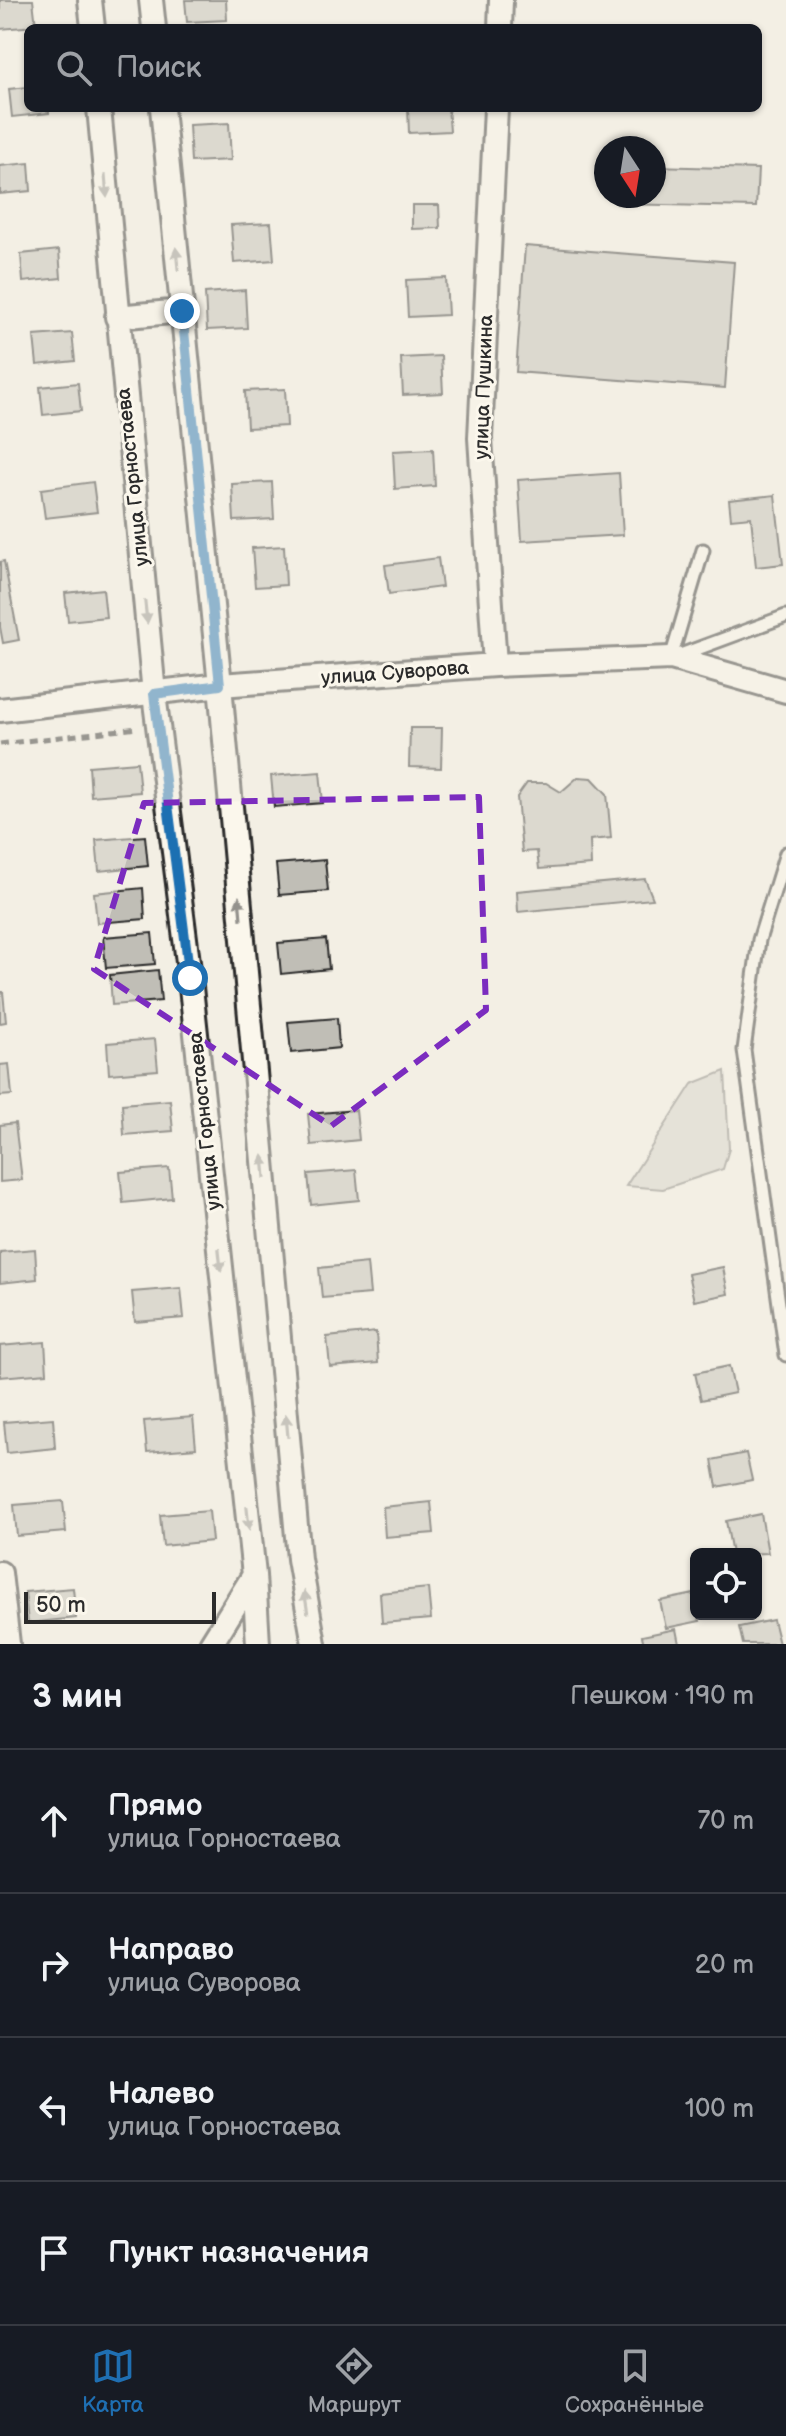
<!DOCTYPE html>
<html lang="ru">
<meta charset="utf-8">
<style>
:root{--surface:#171b24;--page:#242831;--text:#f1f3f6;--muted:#9ea1a6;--line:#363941;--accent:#1f6fb2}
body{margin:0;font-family:"Balsamiq Sans",sans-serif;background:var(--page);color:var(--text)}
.controls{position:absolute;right:24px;bottom:24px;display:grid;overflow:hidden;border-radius:12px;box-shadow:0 2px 6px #0004}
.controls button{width:72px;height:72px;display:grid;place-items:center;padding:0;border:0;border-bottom:2px solid var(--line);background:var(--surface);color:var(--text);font:40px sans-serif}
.compass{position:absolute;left:594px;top:136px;width:72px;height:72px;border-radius:50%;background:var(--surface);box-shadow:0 2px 6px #0004;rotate:168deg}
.scale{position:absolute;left:24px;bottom:20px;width:192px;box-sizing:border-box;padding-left:8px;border:4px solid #2b2b2b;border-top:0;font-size:22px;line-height:28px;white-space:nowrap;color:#2b2b2b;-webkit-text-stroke:6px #fbf7ec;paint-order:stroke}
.stop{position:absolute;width:24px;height:24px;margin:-18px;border:6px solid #1f6fb2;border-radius:50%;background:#fff}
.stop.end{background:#1f6fb2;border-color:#fff;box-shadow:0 2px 8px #0008}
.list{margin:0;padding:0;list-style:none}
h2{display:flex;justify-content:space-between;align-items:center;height:104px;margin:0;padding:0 32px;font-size:34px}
h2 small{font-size:26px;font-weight:400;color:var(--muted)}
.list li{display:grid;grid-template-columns:52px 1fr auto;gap:24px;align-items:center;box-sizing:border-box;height:144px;padding:0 32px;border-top:2px solid var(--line)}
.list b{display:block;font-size:30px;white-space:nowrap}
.list p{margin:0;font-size:26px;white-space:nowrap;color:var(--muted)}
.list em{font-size:26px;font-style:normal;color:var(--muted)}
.icon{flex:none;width:44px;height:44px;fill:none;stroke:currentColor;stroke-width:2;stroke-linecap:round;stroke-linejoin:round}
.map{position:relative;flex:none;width:786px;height:1644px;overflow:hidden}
.search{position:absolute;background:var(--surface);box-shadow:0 2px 6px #0004;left:24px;right:24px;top:24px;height:88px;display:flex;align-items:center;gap:20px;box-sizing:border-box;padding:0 28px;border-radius:12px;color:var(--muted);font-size:30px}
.sheet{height:680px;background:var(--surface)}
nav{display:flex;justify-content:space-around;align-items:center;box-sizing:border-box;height:112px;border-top:2px solid var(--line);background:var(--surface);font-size:22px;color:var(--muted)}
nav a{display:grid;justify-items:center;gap:4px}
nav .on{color:var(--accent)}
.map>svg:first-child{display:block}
</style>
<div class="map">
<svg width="786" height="1644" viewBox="0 0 786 1644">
<rect width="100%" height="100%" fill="#f3efe4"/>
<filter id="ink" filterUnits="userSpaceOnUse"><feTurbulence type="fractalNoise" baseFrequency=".0125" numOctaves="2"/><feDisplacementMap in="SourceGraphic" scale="16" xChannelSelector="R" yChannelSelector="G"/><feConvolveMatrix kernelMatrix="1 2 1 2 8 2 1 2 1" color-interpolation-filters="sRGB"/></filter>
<g filter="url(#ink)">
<path fill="#d5d2c9" stroke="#807e7a" stroke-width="2" d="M725,1071L729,1149L723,1169L663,1189L626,1186L692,1084Z"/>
<path fill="#c0beb6" stroke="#2b2b2b" stroke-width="2" d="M0,0H33L36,26L0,29Z
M185,0H226L227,20L187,22Z
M28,87V108H49V113L12,117L9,89Z
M408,108H448L450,131L409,133Z
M229,123L231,160L191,162L189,125Z
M29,163L31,191L0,194V166Z
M654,166L758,169L756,207L617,204V196H654Z
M412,205H439L440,228L412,229Z
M271,223L274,260L234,263L231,225Z
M525,246L734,262L725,388L516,372Z
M59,250L61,278L23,282L21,254Z
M446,278L448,315L408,317L406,280Z
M245,290L247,328L207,330L205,293Z
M72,333L75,361L37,365L34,336Z
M441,356L443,393L403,395L401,358Z
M78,383L81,411L43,415L40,387Z
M285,389L287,426L247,428L245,391Z
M433,449L435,486L395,489L393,451Z
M619,473L623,535L522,541L518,480Z
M93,482L97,512L45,518L41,489Z
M272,482L274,519L234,521L232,484Z
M775,495L783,564L756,567L751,517L731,519L729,500Z
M284,546L286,585L255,587L252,548Z
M438,558L442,587L389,594L385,565Z
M4,561L19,640L3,643L0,627V562Z
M103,589L106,617L68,621L65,593Z
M410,728H442L441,768L409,767Z
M137,762L140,792L91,796L89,766Z
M320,772L323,803L274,807L271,776Z
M578,777L592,778L607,794L611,838L590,840L591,865L539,869L537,851L522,852L517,797L527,783H546L561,792Z
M145,836L148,866L99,871L96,840Z
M325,860L328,891L279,895L276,864Z
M645,879L653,899L518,912L517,891Z
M143,888L145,919L97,923L94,893Z
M152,933L155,964L106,968L103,937Z
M326,939L329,969L281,974L278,943Z
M158,970L161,1001L112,1005L110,975Z
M0,992H3L6,1022L0,1023Z
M337,1018L339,1048L291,1053L288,1022Z
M155,1039L158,1070L109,1074L107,1043Z
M9,1064L12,1095L0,1096V1065Z
M170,1100L173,1131L124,1135L122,1104Z
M356,1110L359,1140L311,1145L308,1114Z
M15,1123L22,1180L0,1182V1125Z
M169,1168L172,1198L123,1203L120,1172Z
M356,1170L359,1200L311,1205L308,1174Z
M35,1249L37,1279L0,1283V1252Z
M367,1263L370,1294L322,1298L319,1268Z
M723,1267L728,1294L694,1301L688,1274Z
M181,1288L184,1318L135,1322L132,1292Z
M376,1332L378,1363L330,1367L327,1337Z
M45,1342L47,1373L0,1377V1346Z
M729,1366L735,1393L701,1400L695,1373Z
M193,1417L196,1448L147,1452L144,1421Z
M53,1418L55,1448L7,1453L4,1422Z
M746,1453L752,1480L717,1487L712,1460Z
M63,1501L66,1532L17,1536L14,1505Z
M431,1502L434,1533L385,1537L383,1507Z
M209,1511L212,1541L163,1546L160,1515Z
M761,1514L768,1553L732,1554L726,1521Z
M73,1588L76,1618L28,1623L25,1592Z
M428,1588L431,1619L382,1623L380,1593Z
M694,1594L696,1614H698L700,1621L666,1628L660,1601Z
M773,1620L779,1644H743L739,1627Z
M676,1629L679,1644H644L642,1636Z"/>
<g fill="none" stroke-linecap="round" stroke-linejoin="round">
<defs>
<path id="lane" d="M675,657L786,616
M671,658L703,550
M786,853L759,940L744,1050L786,1355"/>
<path id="street" d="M90,0L93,28
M151,0L154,28
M500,28L501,0
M99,108L154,694L190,978L254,1575L211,1644
M162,108L220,685L299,1559L314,1644
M117,317L182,311
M495,665L480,438L496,108
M0,710L220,685L495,665L671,658L786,691
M0,1573L8,1644
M254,1575L258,1644"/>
</defs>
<use href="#lane" stroke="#2b2b2b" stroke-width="17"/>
<use href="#street" stroke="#2b2b2b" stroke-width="28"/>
<path stroke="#2b2b2b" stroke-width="5" stroke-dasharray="8 6" stroke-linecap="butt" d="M0,744L138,728"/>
<use href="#lane" stroke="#fbf7ec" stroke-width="11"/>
<use href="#street" stroke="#fbf7ec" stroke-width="22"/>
</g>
<defs><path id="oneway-solid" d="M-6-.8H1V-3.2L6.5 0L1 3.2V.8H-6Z" transform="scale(2)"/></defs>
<g fill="#93918c">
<use href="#oneway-solid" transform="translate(106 186) rotate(85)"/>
<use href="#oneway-solid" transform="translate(177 259) rotate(-96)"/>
<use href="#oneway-solid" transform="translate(146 612) rotate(84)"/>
<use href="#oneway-solid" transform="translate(240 908) rotate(-95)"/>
<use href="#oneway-solid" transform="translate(264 1167) rotate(-95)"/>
<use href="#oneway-solid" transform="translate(220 1260) rotate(84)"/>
<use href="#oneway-solid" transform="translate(287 1426) rotate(-95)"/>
<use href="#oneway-solid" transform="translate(248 1518) rotate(84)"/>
<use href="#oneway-solid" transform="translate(306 1602) rotate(-99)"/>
</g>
</g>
<g fill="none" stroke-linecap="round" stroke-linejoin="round" filter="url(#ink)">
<path stroke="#1f6fb2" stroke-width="10" d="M182,311L220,685L154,694L190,978"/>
</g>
<path d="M0 0H786V1644H0ZM479,797L486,1010L331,1126L94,969L144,803Z" fill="#f3efe4" fill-opacity=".55" fill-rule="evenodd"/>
<path fill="none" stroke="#7b2cbf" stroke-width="6" stroke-dasharray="16 10" stroke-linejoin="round" d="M479,797L486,1010L331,1126L94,969L144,803Z"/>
<g text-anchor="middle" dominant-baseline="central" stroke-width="6" stroke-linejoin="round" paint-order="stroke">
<g font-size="20" fill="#2b2b2b" stroke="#fbf7ec">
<text transform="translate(484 387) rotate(-88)">улица Пушкина</text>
<text transform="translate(133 477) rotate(-96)">улица Горностаева</text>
<text transform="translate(395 673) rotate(-4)">улица Суворова</text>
<text transform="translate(205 1121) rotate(-96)">улица Горностаева</text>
</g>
</g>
</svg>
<div class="controls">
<button><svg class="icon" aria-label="locate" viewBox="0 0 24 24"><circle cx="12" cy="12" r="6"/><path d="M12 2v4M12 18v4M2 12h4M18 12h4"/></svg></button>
</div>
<svg class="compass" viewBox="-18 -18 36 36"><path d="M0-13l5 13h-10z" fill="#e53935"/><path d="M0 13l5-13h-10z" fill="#9ea1a6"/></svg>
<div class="scale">50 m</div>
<div class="stop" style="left:190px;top:978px"></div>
<div class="stop end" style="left:182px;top:311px"></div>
<div class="search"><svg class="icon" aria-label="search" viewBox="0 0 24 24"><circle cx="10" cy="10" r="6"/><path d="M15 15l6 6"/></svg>Поиск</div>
</div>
<section class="sheet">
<h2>3 мин<small>Пешком · 190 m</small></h2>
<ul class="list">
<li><svg class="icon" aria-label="ahead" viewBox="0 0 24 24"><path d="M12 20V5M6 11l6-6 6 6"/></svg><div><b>Прямо</b><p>улица Горностаева</p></div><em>70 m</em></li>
<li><svg class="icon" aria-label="right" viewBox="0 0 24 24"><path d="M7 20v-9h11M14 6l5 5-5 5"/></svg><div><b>Направо</b><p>улица Суворова</p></div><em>20 m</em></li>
<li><svg class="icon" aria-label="left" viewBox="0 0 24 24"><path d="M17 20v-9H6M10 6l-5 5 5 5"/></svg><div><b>Налево</b><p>улица Горностаева</p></div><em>100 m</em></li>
<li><svg class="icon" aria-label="arrive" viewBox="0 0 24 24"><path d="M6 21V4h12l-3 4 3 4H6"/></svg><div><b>Пункт назначения</b></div></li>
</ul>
</section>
<nav>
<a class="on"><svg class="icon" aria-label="map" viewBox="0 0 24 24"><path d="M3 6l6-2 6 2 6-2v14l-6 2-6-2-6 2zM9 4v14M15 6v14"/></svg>Карта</a>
<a><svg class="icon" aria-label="directions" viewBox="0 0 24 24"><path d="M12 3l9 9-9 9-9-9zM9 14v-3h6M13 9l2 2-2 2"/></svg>Маршрут</a>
<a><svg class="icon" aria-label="saved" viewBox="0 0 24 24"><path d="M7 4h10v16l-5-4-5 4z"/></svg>Сохранённые</a>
</nav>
